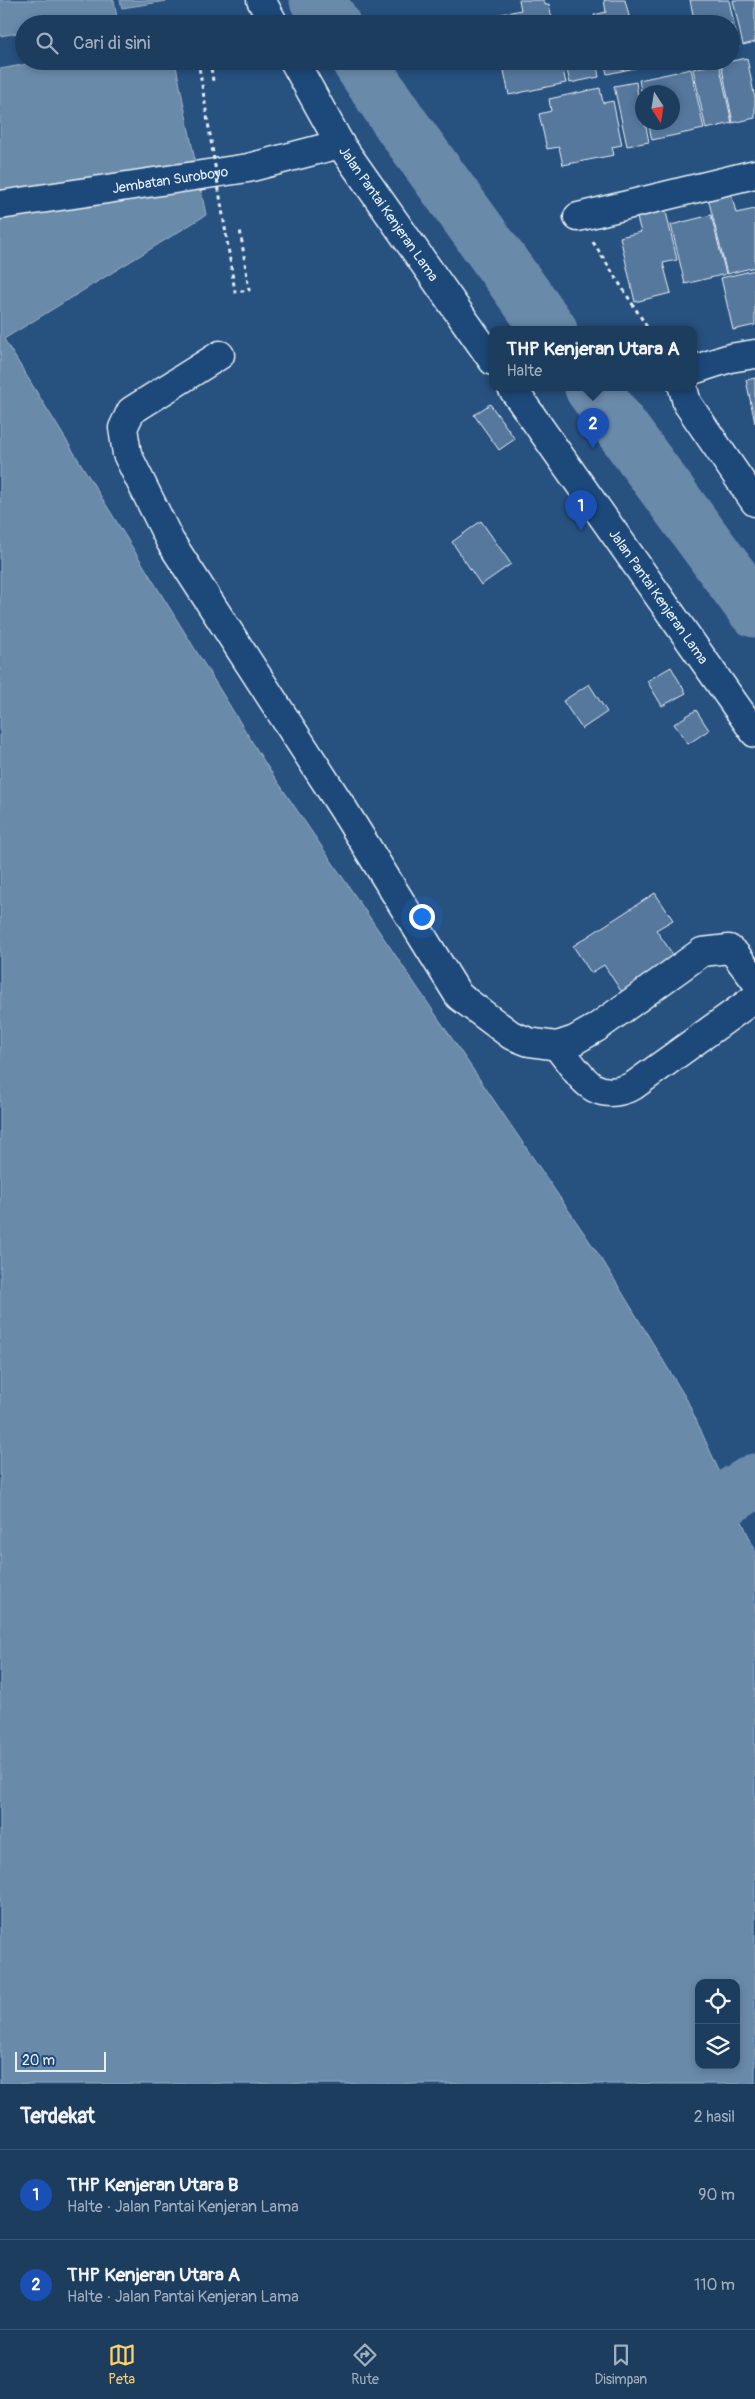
<!DOCTYPE html>
<html lang="id">
<meta charset="utf-8">
<style>
:root{--surface:#1d3d5f;--page:#254465;--text:#f1f3f6;--muted:#a0aebd;--line:#3b5674;--accent:#ffd166}
body{margin:0;font-family:Pangolin,sans-serif;background:var(--page);color:var(--text)}
.controls{position:absolute;right:15px;bottom:15px;display:grid;overflow:hidden;border-radius:10px;box-shadow:0 2px 8px #0003}
.controls button{width:45px;height:45px;display:grid;place-items:center;padding:0;border:0;border-bottom:1px solid var(--line);background:var(--surface);color:var(--text);font:25px sans-serif}
.compass{position:absolute;left:635px;top:85px;width:45px;height:45px;border-radius:50%;background:var(--surface);box-shadow:0 2px 8px #0003;rotate:168deg}
.scale{position:absolute;left:15px;bottom:12px;width:91px;box-sizing:border-box;padding-left:5px;border:2px solid #e8f1f8;border-top:0;font-size:14px;line-height:18px;white-space:nowrap;color:#e8f1f8;-webkit-text-stroke:4px #1f4a7a;paint-order:stroke}
.you{position:absolute;left:421px;top:916px;width:18px;height:18px;margin:-12px;border:4px solid #fff;border-radius:50%;background:#1a73e8;box-shadow:0 0 0 8px #1a73e833}
.badge{display:grid;place-items:center;width:32px;height:32px;border-radius:50%;background:var(--accent);color:#fff;font-size:16px;font-weight:700}
.pin{position:absolute;translate:-50% -41px;filter:drop-shadow(0 1px 2px #0008)}
.pin::after{content:'';position:absolute;top:26px;width:18px;height:15px;background:inherit;clip-path:polygon(0 0,100% 0,50% 100%)}
.popup{position:absolute;left:489px;top:326px;width:208px;height:65px;box-sizing:border-box;display:grid;place-content:center;border-radius:10px;background:var(--surface);filter:drop-shadow(0 1px 4px #0005);font-size:16px;white-space:nowrap;color:var(--muted)}
.popup b{font-size:19px;color:var(--text)}
.popup::after{content:'';position:absolute;left:50%;top:100%;margin-left:-10px;border:10px solid transparent;border-top-color:var(--surface)}
.list{margin:0;padding:0;list-style:none}
h2{display:flex;justify-content:space-between;align-items:center;height:65px;margin:0;padding:0 20px;font-size:21px}
h2 small{font-size:16px;font-weight:400;color:var(--muted)}
.list li{display:grid;grid-template-columns:32px 1fr auto;gap:15px;align-items:center;box-sizing:border-box;height:90px;padding:0 20px;border-top:1px solid var(--line)}
.list b{display:block;font-size:19px;white-space:nowrap}
.list p{margin:0;font-size:16px;white-space:nowrap;color:var(--muted)}
.list em{font-size:16px;font-style:normal;color:var(--muted)}
.icon{flex:none;width:28px;height:28px;fill:none;stroke:currentColor;stroke-width:2;stroke-linecap:round;stroke-linejoin:round}
.map{position:relative;flex:none;width:755px;height:2084px;overflow:hidden}
.search{position:absolute;background:var(--surface);box-shadow:0 2px 8px #0003;left:15px;right:15px;top:15px;height:55px;display:flex;align-items:center;gap:12px;box-sizing:border-box;padding:0 18px;border-radius:28px;color:var(--muted);font-size:19px}
.sheet{height:245px;background:var(--surface)}
nav{display:flex;justify-content:space-around;align-items:center;box-sizing:border-box;height:70px;border-top:1px solid var(--line);background:var(--surface);font-size:14px;color:var(--muted)}
nav a{display:grid;justify-items:center;gap:2px}
nav .on{color:var(--accent)}
.map>svg:first-child{display:block}
</style>
<div class="map">
<svg width="755" height="2084" viewBox="0 0 755 2084">
<rect width="100%" height="100%" fill="#27517f"/>
<filter id="ink" filterUnits="userSpaceOnUse"><feTurbulence type="fractalNoise" baseFrequency=".02" numOctaves="2"/><feDisplacementMap in="SourceGraphic" scale="10" xChannelSelector="R" yChannelSelector="G"/><feConvolveMatrix kernelMatrix="1 2 1 2 8 2 1 2 1" color-interpolation-filters="sRGB"/></filter>
<g filter="url(#ink)">
<path fill="#6b8aaa" stroke="#9db3c9" fill-rule="evenodd" d="M0,0H114L117,18L81,24H24V32L0,36Z
M120,0H167V1L122,8Z
M43,61H175L206,215L4,339L267,766L605,1264L687,1400L755,1550V2084H0V69ZM699,1983H736V2065H699Z"/>
<g fill="none" stroke-linecap="round" stroke-linejoin="round">
<path stroke="#6b8aaa" stroke-width="55" d="M317,0L333,24
M359,61L401,124L550,330
M592,388L755,610
M729,1497L755,1481"/>
</g>
<path fill="#57789d" stroke="#e8f1f8" d="M519,0H544L545,5L549,4L553,24H499L497,15L521,10Z
M604,0H625L631,24H596L594,15L606,12Z
M690,0H729L739,48L731,50V24H695Z
M733,0H755V42L743,45Z
M747,58L755,99V118L733,123L721,63Z
M502,61H561L566,83L509,95Z
M565,61H596L599,77L570,83Z
M604,61H639L640,67L607,74Z
M719,63L732,123L706,129L693,69Z
M691,69L704,129L652,140L648,122H672V92H642V96L639,80Z
M636,82L642,122H645L649,142L627,146L614,86Z
M600,88L603,103L613,101L622,145L612,147L614,155L563,165L559,147L547,149L539,114L551,111L549,99Z
M731,193L736,213L755,209V267L727,274L708,198Z
M664,203L677,260L663,263L671,293L635,302L620,237L641,232L635,211Z
M711,215L726,274L685,284L671,225Z
M755,270V325L733,330L721,278Z
M755,378V423L746,380Z
M490,404L515,439L499,450L474,415Z
M481,521L511,564L481,585L452,542Z
M671,667L686,693L662,706L647,681Z
M589,684L607,712L582,729L563,701Z
M696,710L709,730L688,744L674,724Z
M655,893L673,920L656,930L676,959L623,994L604,965L591,973L573,946Z"/>
<g fill="none" stroke-linecap="round" stroke-linejoin="round">
<defs>
<g id="minor">
<path id="s1" d="M0,205L248,168L340,144"/>
<path d="M578,217L755,174"/>
<path d="M220,355L131,411L123,428L127,454L170,541L342,807L459,996L511,1035L529,1042L557,1046L575,1040L596,1028L702,952L729,949L736,955L755,980"/>
<path d="M693,370L730,358L755,354"/>
<path d="M683,388L687,403L755,502"/>
<path d="M557,1046C581,1075 592,1105 633,1086L755,998"/>
</g>
<g id="major">
<path d="M261,0L274,24"/>
<path id="s2" d="M294,61L340,144L493,361"/>
<path id="s3" d="M512,388L755,733"/>
</g>
</defs>
<use href="#minor" stroke="#e8f1f8" stroke-width="31"/>
<use href="#major" stroke="#e8f1f8" stroke-width="31"/>
<path stroke="#e8f1f8" stroke-width="3" stroke-dasharray="4 4" stroke-linecap="butt" d="M198,61L202,85
M210,61L213,81
M226,234L235,292L249,290L240,229
M593,242L649,330"/>
<use href="#minor" stroke="#1f4a7a" stroke-width="28"/>
<use href="#major" stroke="#1f4a7a" stroke-width="28"/>
<path stroke="#e8f1f8" stroke-width="3" stroke-dasharray="4 4" stroke-linecap="butt" d="M202,85L226,234"/>
</g>
</g>
<g text-anchor="middle" dominant-baseline="central" stroke-width="4.5" stroke-linejoin="round" paint-order="stroke">
<g font-size="14" fill="#e8f1f8" stroke="#1f4a7a">
<text stroke="none"><textPath href="#s1" startOffset="172">Jembatan Suroboyo</textPath></text>
<text stroke="none"><textPath href="#s2" startOffset="180">Jalan Pantai Kenjeran Lama</textPath></text>
<text stroke="none"><textPath href="#s3" startOffset="255">Jalan Pantai Kenjeran Lama</textPath></text>
</g>
</g>
</svg>
<div class="controls">
<button><svg class="icon" aria-label="locate" viewBox="0 0 24 24"><circle cx="12" cy="12" r="6"/><path d="M12 2v4M12 18v4M2 12h4M18 12h4"/></svg></button>
<button><svg class="icon" aria-label="layers" viewBox="0 0 24 24"><path d="M12 4l9 5-9 5-9-5zM3 14l9 5 9-5"/></svg></button>
</div>
<svg class="compass" viewBox="-18 -18 36 36"><path d="M0-13l5 13h-10z" fill="#e53935"/><path d="M0 13l5-13h-10z" fill="#a0aebd"/></svg>
<div class="scale">20 m</div>
<div class="you"></div>
<div class="pin badge" style="left:581px;top:531px;background:#1a4fb4">1</div>
<div class="pin badge" style="left:593px;top:449px;background:#1a4fb4">2</div>
<div class="popup"><b>THP Kenjeran Utara A</b>Halte</div>
<div class="search"><svg class="icon" aria-label="search" viewBox="0 0 24 24"><circle cx="10" cy="10" r="6"/><path d="M15 15l6 6"/></svg>Cari di sini</div>
</div>
<section class="sheet">
<h2>Terdekat<small>2 hasil</small></h2>
<ul class="list">
<li><span class="badge" style="background:#1a4fb4">1</span><div><b>THP Kenjeran Utara B</b><p>Halte · Jalan Pantai Kenjeran Lama</p></div><em>90 m</em></li>
<li><span class="badge" style="background:#1a4fb4">2</span><div><b>THP Kenjeran Utara A</b><p>Halte · Jalan Pantai Kenjeran Lama</p></div><em>110 m</em></li>
</ul>
</section>
<nav>
<a class="on"><svg class="icon" aria-label="map" viewBox="0 0 24 24"><path d="M3 6l6-2 6 2 6-2v14l-6 2-6-2-6 2zM9 4v14M15 6v14"/></svg>Peta</a>
<a><svg class="icon" aria-label="directions" viewBox="0 0 24 24"><path d="M12 3l9 9-9 9-9-9zM9 14v-3h6M13 9l2 2-2 2"/></svg>Rute</a>
<a><svg class="icon" aria-label="saved" viewBox="0 0 24 24"><path d="M7 4h10v16l-5-4-5 4z"/></svg>Disimpan</a>
</nav>
